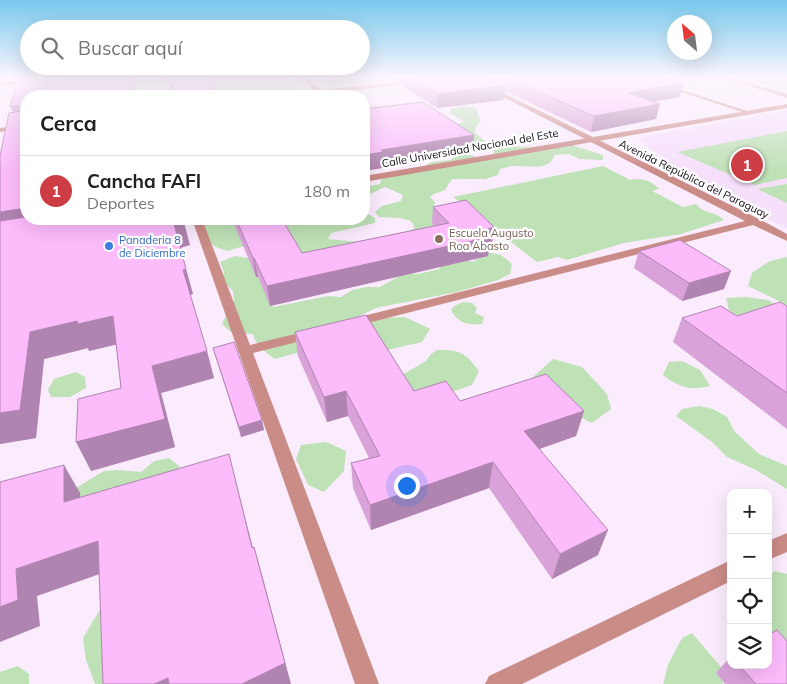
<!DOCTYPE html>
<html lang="es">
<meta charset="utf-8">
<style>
:root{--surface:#fff;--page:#f6f6f6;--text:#202124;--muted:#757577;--line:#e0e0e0;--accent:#cc3d44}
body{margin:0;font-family:Mulish,sans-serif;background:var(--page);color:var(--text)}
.controls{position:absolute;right:15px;bottom:15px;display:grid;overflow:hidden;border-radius:10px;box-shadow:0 5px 20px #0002}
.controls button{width:45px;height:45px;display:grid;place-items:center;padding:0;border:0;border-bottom:1px solid var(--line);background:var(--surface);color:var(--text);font:25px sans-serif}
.compass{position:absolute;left:667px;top:15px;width:45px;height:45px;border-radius:50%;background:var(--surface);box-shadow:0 5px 20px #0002;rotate:332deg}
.you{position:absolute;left:406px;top:485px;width:18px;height:18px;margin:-12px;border:4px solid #fff;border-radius:50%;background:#1a73e8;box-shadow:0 0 0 8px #1a73e833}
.badge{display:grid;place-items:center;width:32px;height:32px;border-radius:50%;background:var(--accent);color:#fff;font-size:16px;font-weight:700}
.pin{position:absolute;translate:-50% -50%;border:2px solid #fff;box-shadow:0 1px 5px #0006}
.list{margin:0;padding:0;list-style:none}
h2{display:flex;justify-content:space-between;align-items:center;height:65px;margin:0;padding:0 20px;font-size:21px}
h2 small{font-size:16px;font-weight:400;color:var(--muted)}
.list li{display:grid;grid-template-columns:32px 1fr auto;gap:15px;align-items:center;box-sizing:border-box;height:70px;padding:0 20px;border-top:1px solid var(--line)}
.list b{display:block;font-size:19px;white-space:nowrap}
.list p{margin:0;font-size:16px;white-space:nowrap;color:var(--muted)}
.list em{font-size:16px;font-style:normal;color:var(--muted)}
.icon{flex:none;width:28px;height:28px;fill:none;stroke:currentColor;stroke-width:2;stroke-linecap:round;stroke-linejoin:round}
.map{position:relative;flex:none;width:787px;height:684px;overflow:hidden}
.search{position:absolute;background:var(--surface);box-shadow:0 5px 20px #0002;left:20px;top:20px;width:350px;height:55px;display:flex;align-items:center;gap:12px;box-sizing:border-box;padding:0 18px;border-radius:28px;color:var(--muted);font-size:19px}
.panel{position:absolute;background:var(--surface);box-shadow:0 5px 20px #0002;left:20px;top:90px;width:350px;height:135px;border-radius:20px}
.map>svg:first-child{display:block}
</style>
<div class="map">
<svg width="787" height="684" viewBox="0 0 787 684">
<rect width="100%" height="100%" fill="#faecfd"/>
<path fill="#f6dffb" d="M787,110V228L707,191L637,138Z"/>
<path fill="#bee1b6" d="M206,77H286L300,91L252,96H217Z
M314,77H426L326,88Z
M741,77H787V90Z
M461,106L474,107L478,111V116L481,120L475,129V133L490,145L488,150C466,151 464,144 450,128L464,121L449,113L451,109Z
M787,131V178L755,185L677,152Z
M553,144L572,145L603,155V160L580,159L569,154L554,155C551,172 525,165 512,166C508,167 504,168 500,169L498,175L485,179H452L445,190L434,194L430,197L435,202L433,209L443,224L397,237L415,228L411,221L400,218L379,217L375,212L382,206L401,201L403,195L385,187L364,197V187L380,184L381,180L397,171L425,166L432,162L450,160L464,153L479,158L494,154V150C512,144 513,147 529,147C537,147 546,145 553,144Z
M603,166L630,180C640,177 652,180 659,189L652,191L683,207L696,204C702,213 717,212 724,220L681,234L624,243L567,260L558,257L537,262L453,197Z
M787,184V203L757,189Z
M364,212L375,218V223L331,233L328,239L359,242L341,265L251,244L227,251L216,247L203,238V219H308L311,221L317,219H364Z
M487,252L501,255L512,264L510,274L498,280L457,292L376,308L357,317L328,325L311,349L275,359C265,352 256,346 253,334L232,333L222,324L234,300L233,291L222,280L224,272L220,262L235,256L255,259L273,307L328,296L341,297L352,290L367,287H380L405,273L418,274L440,269L439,261L460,257L473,262Z
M787,257V305L748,286L752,273L770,261Z
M747,297L768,300L787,311L752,326L729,310L726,298Z
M463,302L472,303L477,308L475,313L484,317L482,324C468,325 458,324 451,310L454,306Z
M405,317L430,329L422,342L383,351L368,322L388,318Z
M437,350C460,350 465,352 479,371L472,385L455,391L440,389L411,407L402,375L426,361L431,354Z
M553,359L582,367L607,394L611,409L592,423L570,412L526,386C533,375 544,368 553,359Z
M682,361L700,370L710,386C691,391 678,387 663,375L669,362Z
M76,372L85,377L86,388L70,397H51L48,390L54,379Z
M699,406L713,409L727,417L734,431L759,454L787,466V489L754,469L727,457L712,442L676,416L682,409Z
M326,442L346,451L344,471L324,492L308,485L296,459L301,445Z
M169,458L180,467L159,480L67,520L76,488L104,471L118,470L141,472L154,461Z
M774,571L787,574V684L768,646V579Z
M125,598L127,684H95L86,660L83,638L99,611Z
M692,633L721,667L723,684H663L668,665L682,638Z
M18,666L29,674V684H0V672Z"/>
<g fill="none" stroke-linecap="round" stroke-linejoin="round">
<path fill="#ca8c87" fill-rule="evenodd" d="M57,77H74L0,86V82Z
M300,77H306L322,90L439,77H454L321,95L286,96L289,94L315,91Z
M464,77H471L759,219L787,234V241L753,225L352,327L347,326L345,323L347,320L745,221Z
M635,77H643L750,112L745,113Z
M722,77H730L787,94V98Z
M26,125V129L0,132V128Z
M192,219H202L250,345L312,330L319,334L317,337L253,353L379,684H355Z
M787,533V552L768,560V541Z
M731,560V581L522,684H485L489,676Z"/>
<path fill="#ca8c87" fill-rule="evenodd" d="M787,104V108L364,182V176Z"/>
</g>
<path fill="#d9a2d9" d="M131,77L26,219L190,245L180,248L193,294L190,295L214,378L161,393L175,447L91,471L121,388L116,344L89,351L88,348L44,359L36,438L0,444V156L13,112L10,106Z
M165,77H207L220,96H262H174Z
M388,77H663L680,97L653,102L660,104L656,119L591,132L505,91L504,100L437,108L402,86V79L393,80Z
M433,207L492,245L489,246L488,256L270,306L258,277H256L232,219H285H282L302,253L434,226L432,224Z
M639,251L724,289L682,301L634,268Z
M787,306V429L673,342L682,318L737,316Z
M295,332L414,391L460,401L584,411L576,436L540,449L598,555L552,579L489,488L371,530L353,488L351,463L369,458L348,416L327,422L298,356Z
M213,348L262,420L264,430L241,437Z
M731,656V665H768L787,684H725L716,673Z"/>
<path fill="#b084b0" d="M393,77H402V79L393,80Z
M684,83L680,97L624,107L628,93Z
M506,85L504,100L437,108L438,94Z
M660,104L656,119L591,132L594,116Z
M474,135L473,150L383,165V168L364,171V155L381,150Z
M26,208V219L0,238V212Z
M184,222L190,245L180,248L174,224Z
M494,227L492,245L489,246L488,256L270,306L267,286Z
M253,258H254L258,277H256Z
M186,269L193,294L190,295L183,270Z
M731,271L724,289L682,301L689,283Z
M113,316L123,343L89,351L88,348L44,359L36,438L0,444V413L30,332L77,321Z
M207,351L214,378L161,393L175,447L91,471L76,442L152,366Z
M346,391L348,416L327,422L324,397Z
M584,411L576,436L519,456L524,431Z
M262,420L264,430L241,437L239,427Z
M229,454L236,482L260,576L252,548Z
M493,462L489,488L371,530L370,505Z
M64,465L80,493L81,529L64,502Z
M608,530L598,555L552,579L560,554Z
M98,541L114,569L37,596L40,626L0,642V607L16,569Z
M254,547L262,575L291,684H242Z
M168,678L172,684H154Z"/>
<path fill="#fcbcfc" stroke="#b084b0" d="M15,77H131L138,96H26V208L0,212V156L9,113L21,111L20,106H10L14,95Z
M168,77H207L220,96L257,91L262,96H178Z
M409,77H488L506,85L438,94Z
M505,77H663L684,83L628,93L660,104L594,116Z
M322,94L325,96H303Z
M341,94L343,96H326Z
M423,102L474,135L381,150L383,152L364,155V109Z
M466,200L494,227L488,229L490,237L267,286L254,258H253L236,219H282L302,253L449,223L433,207Z
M26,217V219H183L184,222L174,224L186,269L183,270L207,351L152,366L165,419L76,442L78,399L121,388L113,316L78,324L77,321L30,332L20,410L0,413V221Z
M680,240L731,271L689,283L639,251Z
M780,302L787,306V393L682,318L721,306L737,316Z
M366,315L414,391L446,381L460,401L546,374L584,411L524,431L608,530L560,554L493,462L370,505L351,463L380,456L346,391L324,397L295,332Z
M234,342L262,420L239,427L213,348Z
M229,454L252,548L254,547L285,663L242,684H169L168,678L154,684H103L98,541L16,569L18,600L0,607V482L64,465V502Z
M777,630L787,641V684H756L739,665H768V635Z"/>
<linearGradient id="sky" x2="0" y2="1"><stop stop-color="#77c9ed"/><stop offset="0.45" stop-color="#fdf6fe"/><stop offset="1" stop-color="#fdf6fe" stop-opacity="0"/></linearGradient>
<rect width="787" height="172" fill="url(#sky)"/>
<circle fill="#8d6e63" stroke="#fff" stroke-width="2" cx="439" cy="239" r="5"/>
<circle fill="#3f7fe0" stroke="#fff" stroke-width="2" cx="109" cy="246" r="5"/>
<g text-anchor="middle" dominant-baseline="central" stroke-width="4.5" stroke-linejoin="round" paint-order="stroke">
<g font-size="11" fill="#160f18" stroke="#fff">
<text transform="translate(470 148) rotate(-10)">Calle Universidad Nacional del Este</text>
<text transform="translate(694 179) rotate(26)">Avenida República del Paraguay</text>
</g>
<g font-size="11" fill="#785e54" stroke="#fff" text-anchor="start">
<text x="449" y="233">Escuela Augusto<tspan x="449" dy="13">Roa Abasto</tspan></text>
</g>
<g font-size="11" fill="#366cbe" stroke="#fff" text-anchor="start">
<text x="119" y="240">Panaderia 8<tspan x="119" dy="13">de Diciembre</tspan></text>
</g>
</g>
</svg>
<div class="controls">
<button>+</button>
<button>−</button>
<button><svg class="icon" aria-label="locate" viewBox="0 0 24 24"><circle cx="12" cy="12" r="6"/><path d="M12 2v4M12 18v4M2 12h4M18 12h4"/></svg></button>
<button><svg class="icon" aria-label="layers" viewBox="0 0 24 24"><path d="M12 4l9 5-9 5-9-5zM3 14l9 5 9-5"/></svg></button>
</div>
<svg class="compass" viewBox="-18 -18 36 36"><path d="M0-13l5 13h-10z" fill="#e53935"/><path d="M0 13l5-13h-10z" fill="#757577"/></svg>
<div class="you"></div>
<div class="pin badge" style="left:747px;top:165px">1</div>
<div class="search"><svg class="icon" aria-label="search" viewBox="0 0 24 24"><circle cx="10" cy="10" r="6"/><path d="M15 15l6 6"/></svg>Buscar aquí</div>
<section class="panel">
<h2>Cerca<small></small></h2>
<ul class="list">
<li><span class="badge">1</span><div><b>Cancha FAFI</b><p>Deportes</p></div><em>180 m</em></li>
</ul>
</section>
</div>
